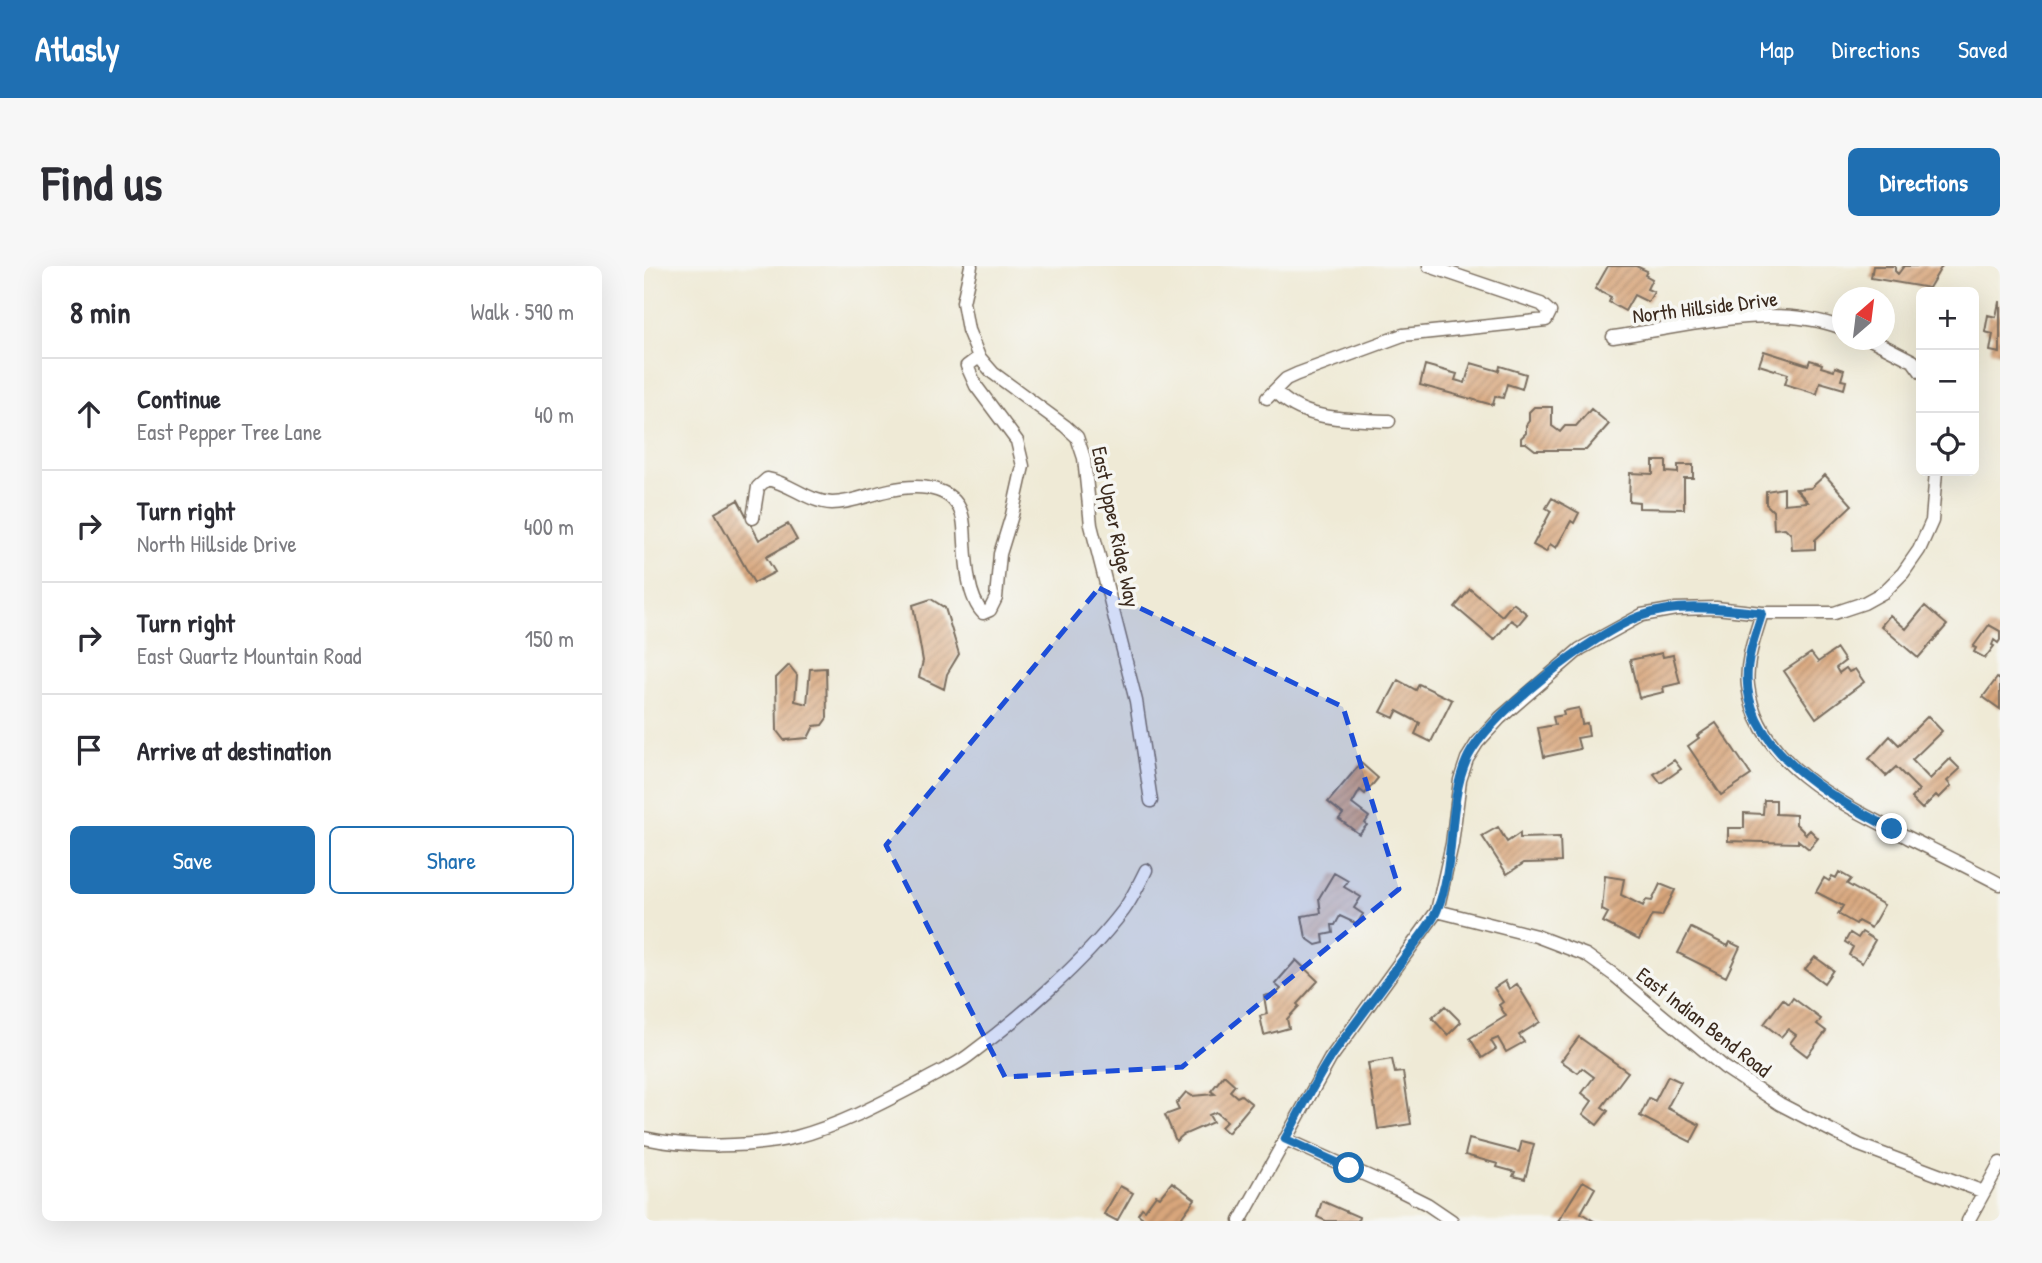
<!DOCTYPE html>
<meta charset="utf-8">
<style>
:root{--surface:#fff;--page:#f7f7f7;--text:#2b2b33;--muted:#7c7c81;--line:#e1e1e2;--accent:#1f6fb2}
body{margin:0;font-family:"Patrick Hand",sans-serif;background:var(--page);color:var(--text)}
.controls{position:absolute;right:21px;top:21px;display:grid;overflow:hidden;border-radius:10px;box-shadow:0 7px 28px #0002}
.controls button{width:63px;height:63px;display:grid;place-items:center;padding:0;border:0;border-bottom:2px solid var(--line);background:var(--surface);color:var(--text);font:35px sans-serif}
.compass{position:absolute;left:1188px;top:21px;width:63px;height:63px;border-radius:50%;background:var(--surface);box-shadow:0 7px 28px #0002;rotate:28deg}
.stop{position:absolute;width:21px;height:21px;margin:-16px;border:5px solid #1f6fb2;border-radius:50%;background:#fff}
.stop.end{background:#1f6fb2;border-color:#fff;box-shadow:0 2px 7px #0008}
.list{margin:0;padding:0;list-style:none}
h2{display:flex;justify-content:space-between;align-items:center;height:91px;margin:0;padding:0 28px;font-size:30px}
h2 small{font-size:23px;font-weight:400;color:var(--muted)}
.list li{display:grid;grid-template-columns:46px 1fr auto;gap:21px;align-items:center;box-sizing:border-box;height:112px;padding:0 28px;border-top:2px solid var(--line)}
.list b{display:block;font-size:26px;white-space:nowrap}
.list p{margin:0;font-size:23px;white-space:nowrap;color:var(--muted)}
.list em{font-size:23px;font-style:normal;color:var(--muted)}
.actions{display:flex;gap:14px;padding:21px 28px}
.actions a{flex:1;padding:16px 0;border:2px solid var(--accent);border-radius:10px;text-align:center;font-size:24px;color:var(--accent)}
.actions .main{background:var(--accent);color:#fff}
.icon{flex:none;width:38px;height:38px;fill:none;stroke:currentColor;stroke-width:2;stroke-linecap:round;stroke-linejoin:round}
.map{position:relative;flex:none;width:1356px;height:955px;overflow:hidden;border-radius:10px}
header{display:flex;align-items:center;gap:42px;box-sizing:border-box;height:98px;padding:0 35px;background:var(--accent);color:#fff}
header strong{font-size:33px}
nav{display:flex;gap:38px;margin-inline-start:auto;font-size:24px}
.intro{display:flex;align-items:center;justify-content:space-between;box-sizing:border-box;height:168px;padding:0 42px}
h1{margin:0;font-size:49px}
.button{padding:18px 32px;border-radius:10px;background:var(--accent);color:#fff;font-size:24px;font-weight:700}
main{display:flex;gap:42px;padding:0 42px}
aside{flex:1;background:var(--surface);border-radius:10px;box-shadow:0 7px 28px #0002}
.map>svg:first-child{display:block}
</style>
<header>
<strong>Atlasly</strong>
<nav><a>Map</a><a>Directions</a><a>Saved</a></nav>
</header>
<div class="intro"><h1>Find us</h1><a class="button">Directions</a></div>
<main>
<aside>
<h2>8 min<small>Walk · 590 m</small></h2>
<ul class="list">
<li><svg class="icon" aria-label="ahead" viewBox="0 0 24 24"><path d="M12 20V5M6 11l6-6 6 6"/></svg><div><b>Continue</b><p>East Pepper Tree Lane</p></div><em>40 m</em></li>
<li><svg class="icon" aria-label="right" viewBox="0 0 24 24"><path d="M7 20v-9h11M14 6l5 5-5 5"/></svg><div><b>Turn right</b><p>North Hillside Drive</p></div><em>400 m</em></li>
<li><svg class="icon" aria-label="right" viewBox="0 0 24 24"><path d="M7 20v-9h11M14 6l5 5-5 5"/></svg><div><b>Turn right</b><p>East Quartz Mountain Road</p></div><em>150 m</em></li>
<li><svg class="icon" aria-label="arrive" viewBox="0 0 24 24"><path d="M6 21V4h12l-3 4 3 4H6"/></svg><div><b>Arrive at destination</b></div></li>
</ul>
<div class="actions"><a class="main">Save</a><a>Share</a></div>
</aside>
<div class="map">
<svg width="1356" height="955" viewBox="0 0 1356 955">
<defs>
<pattern id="building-hatch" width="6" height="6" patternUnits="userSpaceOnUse" patternTransform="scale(1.75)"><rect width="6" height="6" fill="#d8a67c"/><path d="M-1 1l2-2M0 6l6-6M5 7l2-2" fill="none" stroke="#b08765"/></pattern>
</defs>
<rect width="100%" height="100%" fill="#f6f6f2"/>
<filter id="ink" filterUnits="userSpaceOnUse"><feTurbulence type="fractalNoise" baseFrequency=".0143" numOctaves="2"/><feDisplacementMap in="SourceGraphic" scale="14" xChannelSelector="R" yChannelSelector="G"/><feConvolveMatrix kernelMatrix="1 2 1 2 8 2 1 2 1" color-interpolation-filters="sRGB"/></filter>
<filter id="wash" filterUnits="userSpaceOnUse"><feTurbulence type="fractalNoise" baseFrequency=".00686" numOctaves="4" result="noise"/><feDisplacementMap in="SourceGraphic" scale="28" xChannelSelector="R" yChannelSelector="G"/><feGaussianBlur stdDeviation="1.57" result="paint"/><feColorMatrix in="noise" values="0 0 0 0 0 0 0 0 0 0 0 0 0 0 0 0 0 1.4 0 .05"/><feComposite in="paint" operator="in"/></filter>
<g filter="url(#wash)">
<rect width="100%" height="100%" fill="#efead6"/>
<g id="blocks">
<path fill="url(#building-hatch)" d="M964,0H992L1003,5L1001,9L1008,13L1003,23L1010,26L1004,36L990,29L981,45L965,36L967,31L951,23Z
M1229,0H1251V5L1254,8L1260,0H1298L1285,22L1227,12Z
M1355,36H1356V87L1346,85L1349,68L1341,66L1344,49L1352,51Z
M1120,85L1164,99L1166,94L1178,98L1177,101L1190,105L1191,101L1200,104L1197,114L1202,115L1200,123L1176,116L1173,128L1141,118L1144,108L1115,99Z
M827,97L855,105L856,100L882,108L878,123L863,118L859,132L851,130L849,139L776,119L781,99L813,108L811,114L821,117Z
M890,141H908V160L916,166L921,160H932L947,143L965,158L942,184H891L882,177H877V172L882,167V159L885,155V146Z
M1009,195H1022V206L1034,207V199H1049V212H1040V243L995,242V236L985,235L986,207L1009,208Z
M1181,209L1208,239L1171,274V283L1148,284L1147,268L1141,262L1130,263L1129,245L1122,238V225L1140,222V238L1164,236L1152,223L1167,222Z
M908,232L935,247L930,257L927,255L912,282L906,278L902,286L889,279L907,245L902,242Z
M94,234L115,274L144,258L153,274L122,291L131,306L110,317L71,247Z
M826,323L858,350L869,337L883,348L874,359L867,354L850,374L811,341Z
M287,333L301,342L315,388L303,408L300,423L275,411L279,395L269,339Z
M1281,340L1303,359L1274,392L1237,360L1246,349L1262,363Z
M1345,359L1356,365V374L1354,377L1350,374L1348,379L1350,380L1341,392L1330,386L1332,382L1329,381Z
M1193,383L1201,395L1192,402L1195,407L1202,402L1205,406L1211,403L1220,416L1172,452L1140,405L1167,387L1174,396Z
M1018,387L1019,391L1029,389L1036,417L1019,421L1020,426L995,432L986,394Z
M145,399L153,409L151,435L163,438L166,403L182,402L183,452L178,459L170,460L164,472L140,474L133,465L132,412Z
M1353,412L1356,414V443L1339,431Z
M754,414L772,424L775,418L808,434L787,476L771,468L776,457L753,445L750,452L737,446Z
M935,442L938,458L943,457L945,470L933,472L936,483L900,491L894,462L911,459L909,451L920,449L919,445Z
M1284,450L1298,465L1268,494L1286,513L1306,493L1316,503L1303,515L1307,520L1295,532L1292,529L1278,543L1267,532L1275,524L1252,501L1242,510L1225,493L1246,470L1255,479Z
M1072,457L1107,509L1077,529L1044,480L1055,472L1053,470Z
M1030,494L1037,503L1017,517L1010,508Z
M717,497L734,512L721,528L716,524L708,538L725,551L721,557L723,559L715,568L695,553L699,548L684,536Z
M1120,534H1132V548L1152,549V558L1162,568L1166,564L1174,572L1165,583L1154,574V577L1084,575V562H1100V547L1119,548Z
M854,561L863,576L876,567V572L916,571L917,596L880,597L863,608L838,570Z
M1195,606L1207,613L1203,618L1240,639L1227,662L1214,655L1212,658L1194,648L1199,640L1172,626L1180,612L1185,615L1188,610L1192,612Z
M690,607L704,615L700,621L717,631L710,642L719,648L713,658L696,650L691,659H688L689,667L679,669L680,677L672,679L662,672L658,650L677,647L675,632Z
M961,610L980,613L977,629L999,640L1002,634L1008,635L1016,618L1031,624L1018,650L1008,649L995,674L959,656L964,647L958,644Z
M1047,662L1084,680L1086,676L1096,681L1082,711L1034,687Z
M1218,666L1231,674L1218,697L1205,689L1209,681L1201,676L1206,667L1214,672Z
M1171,691L1189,704L1180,717L1161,703Z
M652,694L674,715L653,738L655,740L643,753L645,762L620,769L616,750L623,748L620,730L633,727L637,723L631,718Z
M861,715L865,723L873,718L896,756L875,769L880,776L862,786L854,772L847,775L852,783L838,792L826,772L862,750L855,739L859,736L850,722Z
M1149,732L1177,753L1173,758L1182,765L1163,790L1146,777L1152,769L1144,763L1137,771L1120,758L1139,733L1145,738Z
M801,740L817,756L804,769L788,752Z
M935,771L984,806L958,841L964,845L953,859L939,848L948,835L938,827L950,811L938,802L934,807L917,795Z
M748,793L751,807L759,806L767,858L734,863L724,797Z
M580,809L591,819L586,825L593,831L597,829L608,838L584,867L577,861L583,855L572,846L565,849L569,856L539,869L532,875L521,849L535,844L532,838L542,826L548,830L571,828L567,825Z
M1024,810L1037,816L1023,842L1056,859L1047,876L996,850L1005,832L1011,835Z
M825,873L875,886L878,875L890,878L881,913L869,910L871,906L853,901L854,898L821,889Z
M939,915L951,922L937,947L950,955H914Z
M528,916L551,933L535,955H503L494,948L498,942L501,944L512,929L516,931Z
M476,920L489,927L473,955L460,948Z
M678,935L715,951L714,955H682L673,951Z"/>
</g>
</g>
<g filter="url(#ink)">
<use href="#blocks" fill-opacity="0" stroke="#7a6d5e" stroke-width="2"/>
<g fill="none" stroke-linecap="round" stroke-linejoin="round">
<defs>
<path id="minor" d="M327,0L319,36L324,64L335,91L349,107L421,160L433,171L440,192L447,259L492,435L507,535
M969,71C1044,61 1126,35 1198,62
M1228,74L1269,95L1277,106
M631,124C657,156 707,153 745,155
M623,132L642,113L653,108L759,69L902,54L906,46L897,38L785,0
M109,252L114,221L123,213C146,217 164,236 188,237C208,237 226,228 246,224C278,217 317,220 320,260C322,284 321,329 339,347L346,344L352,332L356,288L368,249L379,200L373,175L332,120L323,100L335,91
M1118,347C1111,370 1101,396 1104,420C1114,500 1202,540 1265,572C1295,587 1326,602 1356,618
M793,645L892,670L942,689L970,709L1080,801L1136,838L1215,879L1340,926
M0,872C45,882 107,882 152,871C197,859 238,837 278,816C293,807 311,800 324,790C377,751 439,697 479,645C488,633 495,618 502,604
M641,873L753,923L783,938L808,955
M596,955L686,793L793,645L808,578L816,514L823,493L833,477L856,452L936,383L998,349L1032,343L1072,342L1118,347H1190L1220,337L1240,326L1259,307L1275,284L1288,255L1292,205
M1324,955L1356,897"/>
</defs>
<use href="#minor" stroke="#7a6d5e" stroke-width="15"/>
<use href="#minor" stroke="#fff" stroke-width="12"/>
</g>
</g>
<g fill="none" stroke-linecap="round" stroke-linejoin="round" filter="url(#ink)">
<path stroke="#1f6fb2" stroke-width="9" d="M705,902L641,873C658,843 673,809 694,781C717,750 740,719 763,688C773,674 787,659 793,644C813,596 802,540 823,493C843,449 951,366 997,350C1035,336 1079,343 1118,347C1113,364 1106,381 1104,399C1093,480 1188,532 1248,563"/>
</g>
<path fill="#1d4ed8" fill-opacity="0.2" stroke="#1d4ed8" stroke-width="5" stroke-dasharray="14 9" stroke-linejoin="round" d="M455,322L699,441L755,623L538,801L361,811L242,579Z"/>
<g text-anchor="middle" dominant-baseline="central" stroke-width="7" stroke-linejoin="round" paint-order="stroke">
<g font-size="21" fill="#3b2a1e" stroke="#f6f6f2">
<text transform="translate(1061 41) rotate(-7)">North Hillside Drive</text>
<text transform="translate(472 261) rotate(78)">East Upper Ridge Way</text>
<text transform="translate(1060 756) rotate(38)">East Indian Bend Road</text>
</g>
</g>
</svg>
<div class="controls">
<button>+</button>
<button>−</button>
<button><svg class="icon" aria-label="locate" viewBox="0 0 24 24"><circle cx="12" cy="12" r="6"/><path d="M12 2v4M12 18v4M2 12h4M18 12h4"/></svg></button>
</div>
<svg class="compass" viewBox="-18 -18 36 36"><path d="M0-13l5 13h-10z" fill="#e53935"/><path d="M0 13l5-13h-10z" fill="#7c7c81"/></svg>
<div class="stop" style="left:705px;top:902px"></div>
<div class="stop end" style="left:1248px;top:563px"></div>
</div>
</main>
